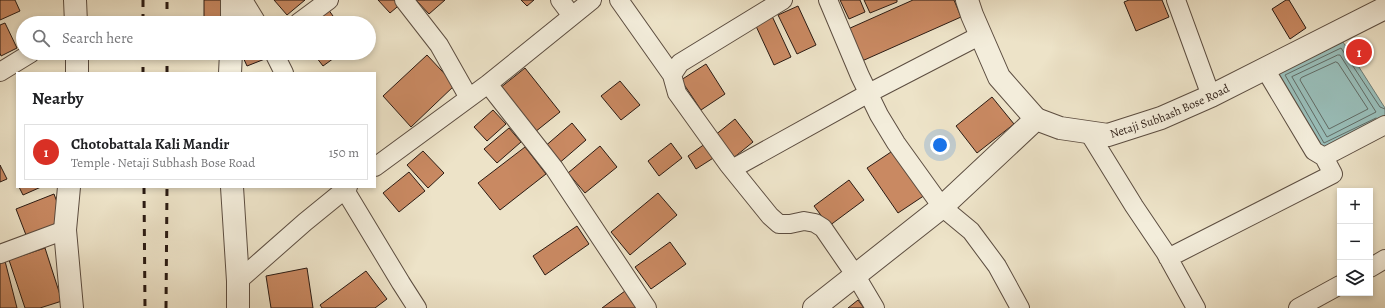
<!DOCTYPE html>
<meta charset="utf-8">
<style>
:root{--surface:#fff;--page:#f2f2f2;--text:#202124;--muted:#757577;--line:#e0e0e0;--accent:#d93025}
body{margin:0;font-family:Alegreya,serif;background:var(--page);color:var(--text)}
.controls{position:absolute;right:12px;bottom:12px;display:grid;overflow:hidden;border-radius:0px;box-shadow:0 2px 6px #0003}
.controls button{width:36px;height:36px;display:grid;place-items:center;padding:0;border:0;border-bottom:1px solid var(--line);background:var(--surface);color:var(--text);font:20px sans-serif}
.you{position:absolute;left:940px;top:145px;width:14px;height:14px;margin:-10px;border:3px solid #fff;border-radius:50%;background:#1a73e8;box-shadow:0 0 0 6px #1a73e833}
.badge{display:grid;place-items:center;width:26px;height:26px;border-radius:50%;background:var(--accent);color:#fff;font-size:13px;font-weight:700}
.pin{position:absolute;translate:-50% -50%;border:2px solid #fff;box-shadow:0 1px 4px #0006}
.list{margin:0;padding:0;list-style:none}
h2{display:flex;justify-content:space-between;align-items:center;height:52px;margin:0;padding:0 16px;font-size:17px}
h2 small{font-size:13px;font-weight:400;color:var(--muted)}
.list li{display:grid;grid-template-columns:26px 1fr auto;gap:12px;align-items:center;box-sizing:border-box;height:56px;margin:0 8px 8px;padding:0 8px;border:1px solid var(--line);border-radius:0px}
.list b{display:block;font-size:15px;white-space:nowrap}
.list p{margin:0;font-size:13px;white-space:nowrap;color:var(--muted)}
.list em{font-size:13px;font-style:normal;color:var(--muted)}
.icon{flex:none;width:22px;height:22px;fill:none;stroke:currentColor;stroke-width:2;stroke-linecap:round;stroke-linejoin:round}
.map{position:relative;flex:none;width:1385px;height:308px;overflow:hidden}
.search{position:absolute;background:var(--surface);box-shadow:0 2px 6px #0003;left:16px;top:16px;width:360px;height:44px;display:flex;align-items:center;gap:10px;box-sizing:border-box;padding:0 14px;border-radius:22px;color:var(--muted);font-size:15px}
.panel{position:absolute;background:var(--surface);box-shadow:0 2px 6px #0003;left:16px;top:72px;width:360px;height:116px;border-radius:0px}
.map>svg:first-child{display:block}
</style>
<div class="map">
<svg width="1385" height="308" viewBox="0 0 1385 308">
<rect width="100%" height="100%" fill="#ede3c8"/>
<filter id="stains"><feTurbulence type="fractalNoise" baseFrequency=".005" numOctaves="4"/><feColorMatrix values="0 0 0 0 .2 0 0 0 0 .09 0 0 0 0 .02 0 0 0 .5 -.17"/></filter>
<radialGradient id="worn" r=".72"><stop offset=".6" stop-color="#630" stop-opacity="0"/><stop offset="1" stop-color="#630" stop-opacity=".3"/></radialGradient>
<path fill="#99beb9" stroke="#6d7d77" d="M1343,42L1385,108V118L1323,149L1278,73Z"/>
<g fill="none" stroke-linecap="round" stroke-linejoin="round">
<path stroke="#626c66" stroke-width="1" d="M1338,55H1340L1376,112L1327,137L1292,77Z
M1336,62L1338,63L1368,109L1329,129L1300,80L1301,78Z
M1376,118L1324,143L1285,75L1341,48L1380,107L1385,109"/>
</g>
<path fill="#c98962" stroke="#2b1b13" d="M0,0H15L20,11L0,20Z
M204,0H222V17H204Z
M274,0H305L287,15Z
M378,0H401L403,2L390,13Z
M416,0H445L429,14Z
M521,0H534L527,6Z
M840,0H860L865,12L849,19Z
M864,0H897V2L870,13Z
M913,0H954L961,17L862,61L848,29Z
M1129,0H1162L1169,17L1136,31L1124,2Z
M1286,0H1289L1306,28L1290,39L1272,9Z
M798,6L816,45L797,54L778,15Z
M328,9L338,23H308Z
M772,16L791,57L774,65L755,24Z
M5,23L17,48L1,56L0,53V25Z
M247,53H268L270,57L247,66L242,55Z
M313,53H341L323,66Z
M427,55L455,85L411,127L383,96Z
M706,64L725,94L701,110L681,80Z
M525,68L560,112L535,132L500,88Z
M620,81L640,105L621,120L601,96Z
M992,97L1014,124L977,153L956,126Z
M493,110L506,124L487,141L474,127Z
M735,119L753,142L732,159L714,136Z
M572,123L586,140L557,165L543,148Z
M509,128L521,142L497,163L484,149Z
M709,141L718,155L696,169L688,156Z
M671,143L682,158L659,176L648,161Z
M600,146L617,167L585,193L568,173Z
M525,147L546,174L500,210L478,183Z
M894,150L925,195L898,213L867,168Z
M423,151L444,173L428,188L407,165Z
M0,165L7,179L0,182Z
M409,172L425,191L399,212L383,193Z
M849,180L864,200L829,226L814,206Z
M19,187H41L23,195Z
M658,193L677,215L630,255L611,232Z
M54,194L64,221L26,235L16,209Z
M577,226L589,244L545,275L533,256Z
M670,242L686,264L651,289L635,267Z
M45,248L62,301L40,308H25L9,260Z
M5,261L17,308H0V262Z
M307,268L313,308H271L266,276Z
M366,271L387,299L375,308H322L320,305Z
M625,291L637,308H602Z
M858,300L864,308H848Z"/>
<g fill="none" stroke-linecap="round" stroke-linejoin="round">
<defs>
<path id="minor" d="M243,0L257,23
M404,0L439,45L469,98
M560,0L572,16
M619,0L672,75
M783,0L680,63L672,75L677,93L728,164L770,216L779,224H790L804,221L815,223L823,228L856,276L875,308
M828,0L860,76L879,115L896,143L942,207L971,231L997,266L1020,308
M1176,0L1211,96
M298,23L329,0
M274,53L284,73
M0,72L31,53
M488,84L554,168L647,308
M1089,133L1134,206L1165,252L1196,308
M1324,157L1385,125
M375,167L488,84L592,0
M732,169L869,93L981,35
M343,187L401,283L417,308
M0,254L65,230
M1168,258L1333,174L1324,157L1314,151L1265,69
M1370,268L1385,259
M238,281L305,222L348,187
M1298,308L1340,285"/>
<g id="tertiary">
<path d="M75,0L76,23"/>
<path d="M967,0L972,15L999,77L1036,119"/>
<path d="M232,23V0"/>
<path d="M77,53V73"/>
<path d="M230,73L231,53"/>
<path d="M69,187L65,230L72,308"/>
<path d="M232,187L238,281V308"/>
<path id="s1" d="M814,308L942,207L1036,119L1060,128L1108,135L1161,118L1211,96L1385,8"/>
</g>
</defs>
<use href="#minor" stroke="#5c4d40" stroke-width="20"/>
<use href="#tertiary" stroke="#5c4d40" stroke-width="24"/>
<use href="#minor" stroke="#f3eddb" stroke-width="18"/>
<use href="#tertiary" stroke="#f3eddb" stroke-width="22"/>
<path stroke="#2b1b13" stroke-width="3" stroke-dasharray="7 7" stroke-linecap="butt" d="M143,0V23
M167,23V0
M143,53V73
M167,73V53
M144,187L145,308
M166,308L167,187"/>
</g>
<g text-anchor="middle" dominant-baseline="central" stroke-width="4" stroke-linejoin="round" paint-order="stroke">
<g font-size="12" fill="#2b1b13" stroke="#f3eddb">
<text stroke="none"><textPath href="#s1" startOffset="432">Netaji Subhash Bose Road</textPath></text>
</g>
</g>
<rect width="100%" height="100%" filter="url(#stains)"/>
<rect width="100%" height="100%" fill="url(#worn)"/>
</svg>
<div class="controls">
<button>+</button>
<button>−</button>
<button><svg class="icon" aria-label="layers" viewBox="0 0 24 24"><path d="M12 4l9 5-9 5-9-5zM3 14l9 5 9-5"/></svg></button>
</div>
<div class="you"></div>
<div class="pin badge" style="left:1359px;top:52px">1</div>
<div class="search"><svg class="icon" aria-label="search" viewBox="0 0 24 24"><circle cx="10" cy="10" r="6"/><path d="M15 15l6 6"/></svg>Search here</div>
<section class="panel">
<h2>Nearby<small></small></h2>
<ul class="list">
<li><span class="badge">1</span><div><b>Chotobattala Kali Mandir</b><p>Temple · Netaji Subhash Bose Road</p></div><em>150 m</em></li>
</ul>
</section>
</div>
